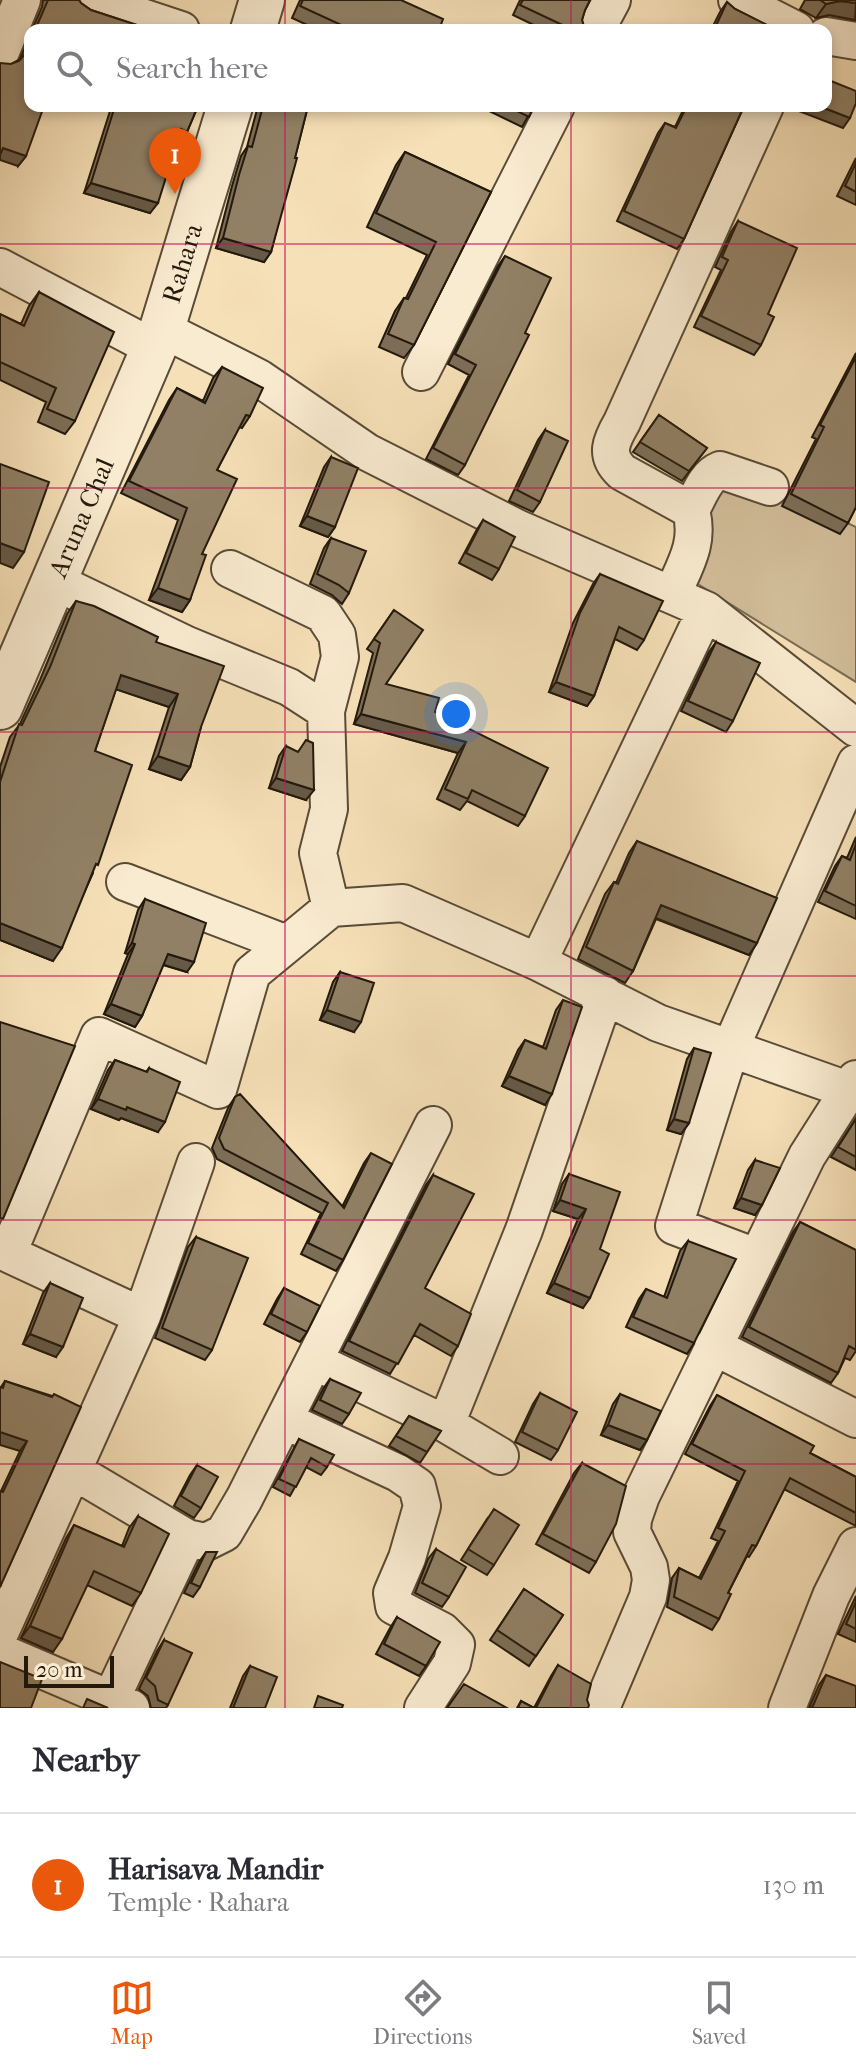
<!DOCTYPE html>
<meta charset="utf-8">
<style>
:root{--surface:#fff;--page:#f7f7f7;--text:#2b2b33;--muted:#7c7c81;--line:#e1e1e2;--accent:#ea580c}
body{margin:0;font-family:"IM FELL French Canon",serif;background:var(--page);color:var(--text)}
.scale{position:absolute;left:24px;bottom:20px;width:90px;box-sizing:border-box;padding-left:8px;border:4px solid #23190c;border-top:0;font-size:22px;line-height:28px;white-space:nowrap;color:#23190c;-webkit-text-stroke:6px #f9ebd0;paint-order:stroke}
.you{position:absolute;left:456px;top:714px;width:28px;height:28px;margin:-20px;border:6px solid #fff;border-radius:50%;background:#1a73e8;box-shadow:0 0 0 12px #1a73e833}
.badge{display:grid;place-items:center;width:52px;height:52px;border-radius:50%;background:var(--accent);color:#fff;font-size:26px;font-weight:700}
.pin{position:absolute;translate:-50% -66px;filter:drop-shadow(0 2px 4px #0008)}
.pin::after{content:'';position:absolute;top:42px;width:28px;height:24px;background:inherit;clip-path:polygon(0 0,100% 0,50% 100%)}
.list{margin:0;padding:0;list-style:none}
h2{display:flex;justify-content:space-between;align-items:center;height:104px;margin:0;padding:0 32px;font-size:34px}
h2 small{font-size:26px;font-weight:400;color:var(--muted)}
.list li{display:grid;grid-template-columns:52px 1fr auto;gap:24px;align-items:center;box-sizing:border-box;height:144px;padding:0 32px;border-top:2px solid var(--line)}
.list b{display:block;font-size:30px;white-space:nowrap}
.list p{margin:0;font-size:26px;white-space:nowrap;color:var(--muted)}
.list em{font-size:26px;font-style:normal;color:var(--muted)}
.icon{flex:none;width:44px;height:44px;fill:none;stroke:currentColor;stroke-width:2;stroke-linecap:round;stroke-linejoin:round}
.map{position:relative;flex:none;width:856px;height:1708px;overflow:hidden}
.search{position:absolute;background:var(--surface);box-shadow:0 4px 12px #0003;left:24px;right:24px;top:24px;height:88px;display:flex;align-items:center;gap:20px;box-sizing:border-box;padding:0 28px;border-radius:16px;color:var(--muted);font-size:30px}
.sheet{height:248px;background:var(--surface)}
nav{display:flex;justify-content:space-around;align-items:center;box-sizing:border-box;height:112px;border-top:2px solid var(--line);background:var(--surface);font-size:22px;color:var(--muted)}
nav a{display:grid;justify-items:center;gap:4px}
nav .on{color:var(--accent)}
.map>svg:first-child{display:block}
</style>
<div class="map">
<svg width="856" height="1708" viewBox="0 0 856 1708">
<rect width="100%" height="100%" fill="#f6e0b7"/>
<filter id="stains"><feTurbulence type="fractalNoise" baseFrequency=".0025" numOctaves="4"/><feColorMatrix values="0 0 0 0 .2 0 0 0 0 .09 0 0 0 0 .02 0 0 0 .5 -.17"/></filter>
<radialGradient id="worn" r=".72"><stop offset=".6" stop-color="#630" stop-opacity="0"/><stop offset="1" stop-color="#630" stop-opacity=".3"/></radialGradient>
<path fill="#d2be9a" stroke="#7a6c53" stroke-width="2" d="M713,459L856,527V682L688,578Z"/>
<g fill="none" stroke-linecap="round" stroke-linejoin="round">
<defs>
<path id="minor" d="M90,0L181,30
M737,0L796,30
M596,30L612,0
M826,36L856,41
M0,54L22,0
M0,267L152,347
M162,329L259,378L367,452L517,528L706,610L856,728
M421,372L556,106
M691,510C699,496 705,476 720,470L770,487
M230,569L323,614L337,635L340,657L326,711
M56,582L187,645L289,687L326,711L329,809L318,853L331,908
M672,595C685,565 700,543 691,510L622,472C604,455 611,441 622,422L765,106
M125,882L287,944
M538,962L706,610
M0,1250L142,1316L196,1162
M8,1253L99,1036L218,1090L252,973L331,908L403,903L538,962L658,1023L848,1090
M756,1257L674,1226L731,1047L856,763
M713,1346L856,1419
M314,1361L446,1424L500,1456
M284,1420L398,1473L417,1486L422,1506L407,1558L392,1593L394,1606L442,1631L456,1645L452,1663L423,1708
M446,1424L524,1230L605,995
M74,1471L187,1538L206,1542L224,1533L244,1499L433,1125
M0,1633L142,1316
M0,1652L131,1708
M111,1699L187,1538
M601,1708L648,1597L651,1580L649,1567L632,1532L633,1519L641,1496L807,1156L856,1079
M787,1708L831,1596L856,1546"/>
<g id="tertiary">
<path d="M253,30L262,0"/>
<path id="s1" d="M0,707L162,329L230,106"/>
</g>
</defs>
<use href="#minor" stroke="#584b37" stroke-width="40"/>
<use href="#tertiary" stroke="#584b37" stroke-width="48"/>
<use href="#minor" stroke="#f9ebd0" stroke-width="36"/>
<use href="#tertiary" stroke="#f9ebd0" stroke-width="44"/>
</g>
<path fill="#7d6e57" stroke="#23190c" stroke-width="2" d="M43,0H79L81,3L91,10L152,30H32L42,7Z
M300,0H401L439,30H318L292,18Z
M520,0H590L585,10L582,20L585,30H544L513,15Z
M805,0H856L855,20L829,15L816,18L800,9Z
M727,2L735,9L777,30H711L720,12Z
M30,36V106L26,156L18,166L11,64L20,59Z
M98,106H198L187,132L180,142L177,141L150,213L84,193L110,111Z
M258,106H308L271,252L264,262L216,248L232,186L241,156L247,147Z
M479,106H534L522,127Z
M685,106H744L684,239L677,249L617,221L658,133L665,123L675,127Z
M405,152L491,192L414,345L404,358L379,347L395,311L404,298H406L427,255L367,227L396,165Z
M856,158V205L837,196Z
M738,221L761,345L754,355L694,327L721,270L715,267L731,232Z
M505,256L465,465L458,475L426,459L469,375L448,364L498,266Z
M39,292L75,421L65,434L38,422L46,402L0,380V314L21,324L29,306Z
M856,353V507L848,523L840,534L782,506L816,439L812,437Z
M222,367L250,416L242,428L239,427L217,470L202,554L190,600L182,612L149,600L178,520L121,493L169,400L177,388L203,401L213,378Z
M659,415L707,448L682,481L633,452Z
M545,430L540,502L533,512L509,501L538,440Z
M331,457L335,527L328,537L300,526L324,467Z
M483,520L499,569L492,580L459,563L476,531Z
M331,538L349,593L342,604L332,595L310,584L324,548Z
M600,574L644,640L637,650L615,639L594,696L587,706L549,692L573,623L593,584Z
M76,601L156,642L201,727L190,767L181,780L149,769L169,707L116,689L95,751L93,873L53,961L0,940V767L10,737L20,724L40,680L67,614Z
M394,610L386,684L435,712L525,816L518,826L467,801L460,810L437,799L458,753L354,724L373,653L367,649Z
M716,642L733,721L726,732L681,711L709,652Z
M286,746L306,800L269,788L279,756Z
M856,837V919L818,902L835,866L842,856L847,858Z
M637,841L757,943L749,955L656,919L633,971L625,983L578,959L605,894L614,882L616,883L629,853Z
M145,899L187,972L163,965L142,1016L135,1027L104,1014L128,954L125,953L138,910Z
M340,972L354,1032L320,1020L333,982Z
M563,1000L545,1105L502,1086L518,1050L525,1040L543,1047L556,1010Z
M694,1048L689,1123L681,1134L667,1130L687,1059Z
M115,1060L146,1072L149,1068L158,1132L121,1118L119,1120L91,1109L108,1070Z
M235,1097L342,1207L364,1163L371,1153L343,1260L336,1271L301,1254L321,1213L217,1159L212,1148L228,1108Z
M856,1118V1170L831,1157Z
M755,1160V1215L734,1208L748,1170Z
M569,1174L600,1249L583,1308L547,1293L578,1219L553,1211L562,1184Z
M433,1175L425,1288L458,1346L451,1356L414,1335L390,1374L342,1351L426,1185Z
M800,1222L856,1250V1351L850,1360L845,1358L838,1373L831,1383L742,1337L793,1232Z
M196,1237L212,1350L205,1360L155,1338L188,1247Z
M688,1241L694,1343L687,1354L626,1327L639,1299L646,1289L664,1297L680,1251Z
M50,1283L56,1357L23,1344L43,1293Z
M284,1288L307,1332L300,1342L264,1324L277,1299Z
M330,1379L349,1414L342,1424L312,1410L323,1389Z
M5,1381L52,1396L0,1587L1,1491L20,1451L1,1387Z
M540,1393L558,1450L551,1460L515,1442L533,1404Z
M620,1394L647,1440L640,1450L601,1435L613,1404Z
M717,1395L810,1453L856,1477V1526L784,1489L756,1546L749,1557L747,1556L728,1593L719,1619L712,1630L667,1607L672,1578L679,1568L699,1578L718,1541L711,1538L738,1481L685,1454L710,1406Z
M409,1416L441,1431L420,1463L389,1446Z
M299,1439L327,1467L321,1475L306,1467L290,1496L273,1487L294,1448Z
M582,1463L596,1562L589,1573L536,1544L574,1473Z
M197,1465L201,1508L194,1518L174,1506L190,1475Z
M138,1516L141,1593L132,1606L87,1585L53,1652L21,1638L66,1538L74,1525L122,1546L129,1528Z
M487,1519L494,1565L487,1575L461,1560Z
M436,1549L449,1597L442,1607L415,1593L428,1559Z
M206,1552L200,1587L193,1597L184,1593L199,1562Z
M524,1589L563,1615L529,1666L490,1640Z
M856,1596V1642L838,1634Z
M397,1617L426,1666L419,1676L376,1654L390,1628Z
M164,1640L168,1705L166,1708H151L148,1696L139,1689L157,1651Z
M558,1665L587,1700L588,1708H517L521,1701L534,1708L551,1676Z
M250,1666L265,1708H230L243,1676Z
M826,1675L856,1708H809L819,1685Z"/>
<path fill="#665a47" stroke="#23190c" stroke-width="2" d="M840,1L856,3L855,20L829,15L816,18L826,4Z
M98,106H113L110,111Z
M786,106H819L850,118L843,128Z
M181,129L187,132L180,142L174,139Z
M3,148L26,156L18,166L0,160V152Z
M91,183L158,203L150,213L84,193Z
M223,238L271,252L264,262L216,248Z
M307,516L335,527L328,537L300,526Z
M0,543L24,552L13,568L0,563Z
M158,588L190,600L182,612L149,600Z
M121,675L178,694L169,707L112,688Z
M556,682L594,696L587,706L549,692Z
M361,714L466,742L458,753L354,724Z
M158,756L190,767L181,780L149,769Z
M276,778L314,790L306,800L269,788Z
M661,905L757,943L749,955L653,917Z
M0,923L62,948L53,961L0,940Z
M132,943L135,944L128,954L125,953Z
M168,954L194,962L187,972L161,964Z
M111,1004L142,1016L135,1027L104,1014Z
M327,1010L361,1022L354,1032L320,1020Z
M509,1076L552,1094L545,1105L502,1086Z
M98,1099L127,1107L165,1122L158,1132L121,1118L119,1120L91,1109Z
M674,1119L689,1123L681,1134L667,1130Z
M741,1198L762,1205L755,1215L734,1208Z
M560,1200L586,1209L578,1219L553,1211Z
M554,1283L590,1298L583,1308L547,1293Z
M30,1334L63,1347L56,1357L23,1344Z
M608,1425L647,1440L640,1450L601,1435Z
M0,1432L27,1441L20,1451L0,1445Z
M30,1626L62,1639L53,1652L21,1638Z"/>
<path fill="#918065" stroke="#23190c" stroke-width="2" d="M48,0H79L81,3L91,10L152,30H35Z
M303,0H401L443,19L439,30H352L300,6Z
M523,0H590L585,10L582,20L585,30H573L520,5Z
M820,0H856V3L840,1L826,4Z
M727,2L735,9L777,30H714Z
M30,43V106H44L26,156L3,148L0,155V63L11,64L19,61L27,52Z
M826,79L856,91V103L850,118L819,106H826Z
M115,106H198L187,132L181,129L158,203L91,183Z
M263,106H308L295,158H297L271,252L223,238L239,175L248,146L252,147Z
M507,106H534L529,117Z
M687,106H744L684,239L624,211L665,123L676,128Z
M405,152L491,192L414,345L388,334L404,298L408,299L436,242L376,213Z
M856,163V192L845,186Z
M738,221L797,248L768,314L774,317L761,345L701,316L728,260L722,257Z
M505,256L551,278L525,333L529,335L465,465L433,448L476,365L455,354Z
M39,292L114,332L75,421L47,409L56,388L0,362V314L24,326Z
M856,357V507L848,523L791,494L824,427L820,425Z
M222,367L263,388L250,416L246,415L217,470L237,479L202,554L206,555L190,600L158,588L187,508L129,481L177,388L205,403Z
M659,415L707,448L689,471L640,442Z
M545,430L568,441L540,502L517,490Z
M331,457L358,468L335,527L307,516Z
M0,464L49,482L24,552L0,543Z
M483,520L515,537L499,569L466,553Z
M331,538L366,551L349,593L339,585L317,574Z
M600,574L663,601L644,640L619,627L594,696L556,682L580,613Z
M76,601L94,606L158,637L156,642L224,666L201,727L190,767L158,756L178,694L121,675L95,751L132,765L98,865L96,864L62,948L0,923V782L19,724L22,725L50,667Z
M394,610L423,630L386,684L439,698L435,712L548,768L525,816L472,790L468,799L445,789L466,742L361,714L380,643L374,639Z
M716,642L760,663L733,721L688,701Z
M306,740L313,743L314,790L276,778L286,746L298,752Z
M637,841L777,898L757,943L661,905L633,971L586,947L614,882L618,884Z
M856,844V906L825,891L842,856L850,860Z
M145,899L206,923L194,962L168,954L142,1016L111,1004L135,944L132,943Z
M340,972L374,983L361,1022L327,1010Z
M563,1000L582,1007L552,1094L509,1076L525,1040L546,1049Z
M0,1022L75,1046L3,1219L0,1218Z
M694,1048L711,1053L689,1123L674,1119Z
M115,1060L147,1072L149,1068L180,1082L165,1122L127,1107L126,1110L98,1099Z
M240,1094L344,1208L371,1153L392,1164L343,1260L308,1243L328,1203L224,1149L219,1138L235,1097Z
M856,1119V1157L838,1147Z
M755,1160L780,1168L762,1205L741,1198Z
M569,1174L620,1192L600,1249L609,1254L590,1298L554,1283L586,1209L560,1200Z
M433,1175L474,1194L425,1288L471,1314L458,1346L420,1324L398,1364L349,1341Z
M800,1222L856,1250V1350L849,1346L838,1373L749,1327Z
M196,1237L248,1258L212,1350L162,1328Z
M688,1241L736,1259L694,1343L633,1317L646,1289L667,1298Z
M50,1283L83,1298L63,1347L30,1334Z
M284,1288L320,1306L307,1332L271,1314Z
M330,1379L361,1393L349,1414L320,1400Z
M5,1381L52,1397L54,1394L81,1407L0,1587V1491L3,1492L27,1441L0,1432V1387L3,1388Z
M540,1393L577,1412L558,1450L522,1432Z
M620,1394L661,1411L647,1440L608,1425Z
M717,1395L814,1446L810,1453L856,1477V1513L790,1478L756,1546L752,1545L728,1593L731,1594L719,1619L674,1597L679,1568L701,1579L725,1531L718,1528L745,1471L692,1444Z
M409,1416L441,1431L427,1452L396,1436Z
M299,1439L334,1455L327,1467L311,1458L296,1487L279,1479Z
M582,1463L626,1486L616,1524L596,1562L543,1534Z
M197,1465L218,1477L201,1508L181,1496Z
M494,1509L519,1525L494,1565L468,1549Z
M138,1516L169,1534L141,1593L94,1571L62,1639L30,1626L74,1525L124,1547Z
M436,1549L466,1567L449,1597L422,1583Z
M206,1552H217L200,1587L191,1583Z
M524,1589L563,1615L536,1656L497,1630Z
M856,1602V1629L846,1624Z
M397,1617L440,1642L426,1666L384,1644Z
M164,1640L192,1653L168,1705L158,1700L155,1686L146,1678Z
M0,1662L42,1679L31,1708H0Z
M558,1665L591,1684L587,1700L589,1705L588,1708H536Z
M250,1666L277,1677L265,1708H233Z
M826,1675L856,1686V1708H811L813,1706Z
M464,1684L507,1708H447Z
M318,1696L343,1705L342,1708H314Z
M87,1699L108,1708H83Z
M521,1701L534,1708H518Z"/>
<path fill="none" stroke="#c2185b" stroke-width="2" stroke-opacity="0.55" d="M285,0V30M571,0V30M285,106V1708M571,106V1708M0,244H856M0,488H856M0,732H856M0,976H856M0,1220H856M0,1464H856"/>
<g text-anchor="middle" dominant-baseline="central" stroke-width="6" stroke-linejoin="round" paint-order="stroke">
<g font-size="26" fill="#23190c" stroke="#f9ebd0">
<text stroke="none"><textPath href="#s1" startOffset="480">Rahara</textPath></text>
<text stroke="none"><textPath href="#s1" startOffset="206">Aruna Chal</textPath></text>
</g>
</g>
<rect width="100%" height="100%" filter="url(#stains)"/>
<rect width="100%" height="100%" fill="url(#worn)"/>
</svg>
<div class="scale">20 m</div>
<div class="you"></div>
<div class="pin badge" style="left:175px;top:194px">1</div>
<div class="search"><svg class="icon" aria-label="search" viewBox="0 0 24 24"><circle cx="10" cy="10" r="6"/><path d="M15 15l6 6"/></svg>Search here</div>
</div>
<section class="sheet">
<h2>Nearby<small></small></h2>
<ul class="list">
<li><span class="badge">1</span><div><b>Harisava Mandir</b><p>Temple · Rahara</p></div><em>130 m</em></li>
</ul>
</section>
<nav>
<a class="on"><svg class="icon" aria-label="map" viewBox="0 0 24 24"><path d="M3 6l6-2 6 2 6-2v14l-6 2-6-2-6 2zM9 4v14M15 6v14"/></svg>Map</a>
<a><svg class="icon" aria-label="directions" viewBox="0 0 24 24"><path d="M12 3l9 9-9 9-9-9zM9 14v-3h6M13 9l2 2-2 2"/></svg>Directions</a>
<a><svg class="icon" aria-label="saved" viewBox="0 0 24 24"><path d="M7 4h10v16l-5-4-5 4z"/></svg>Saved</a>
</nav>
